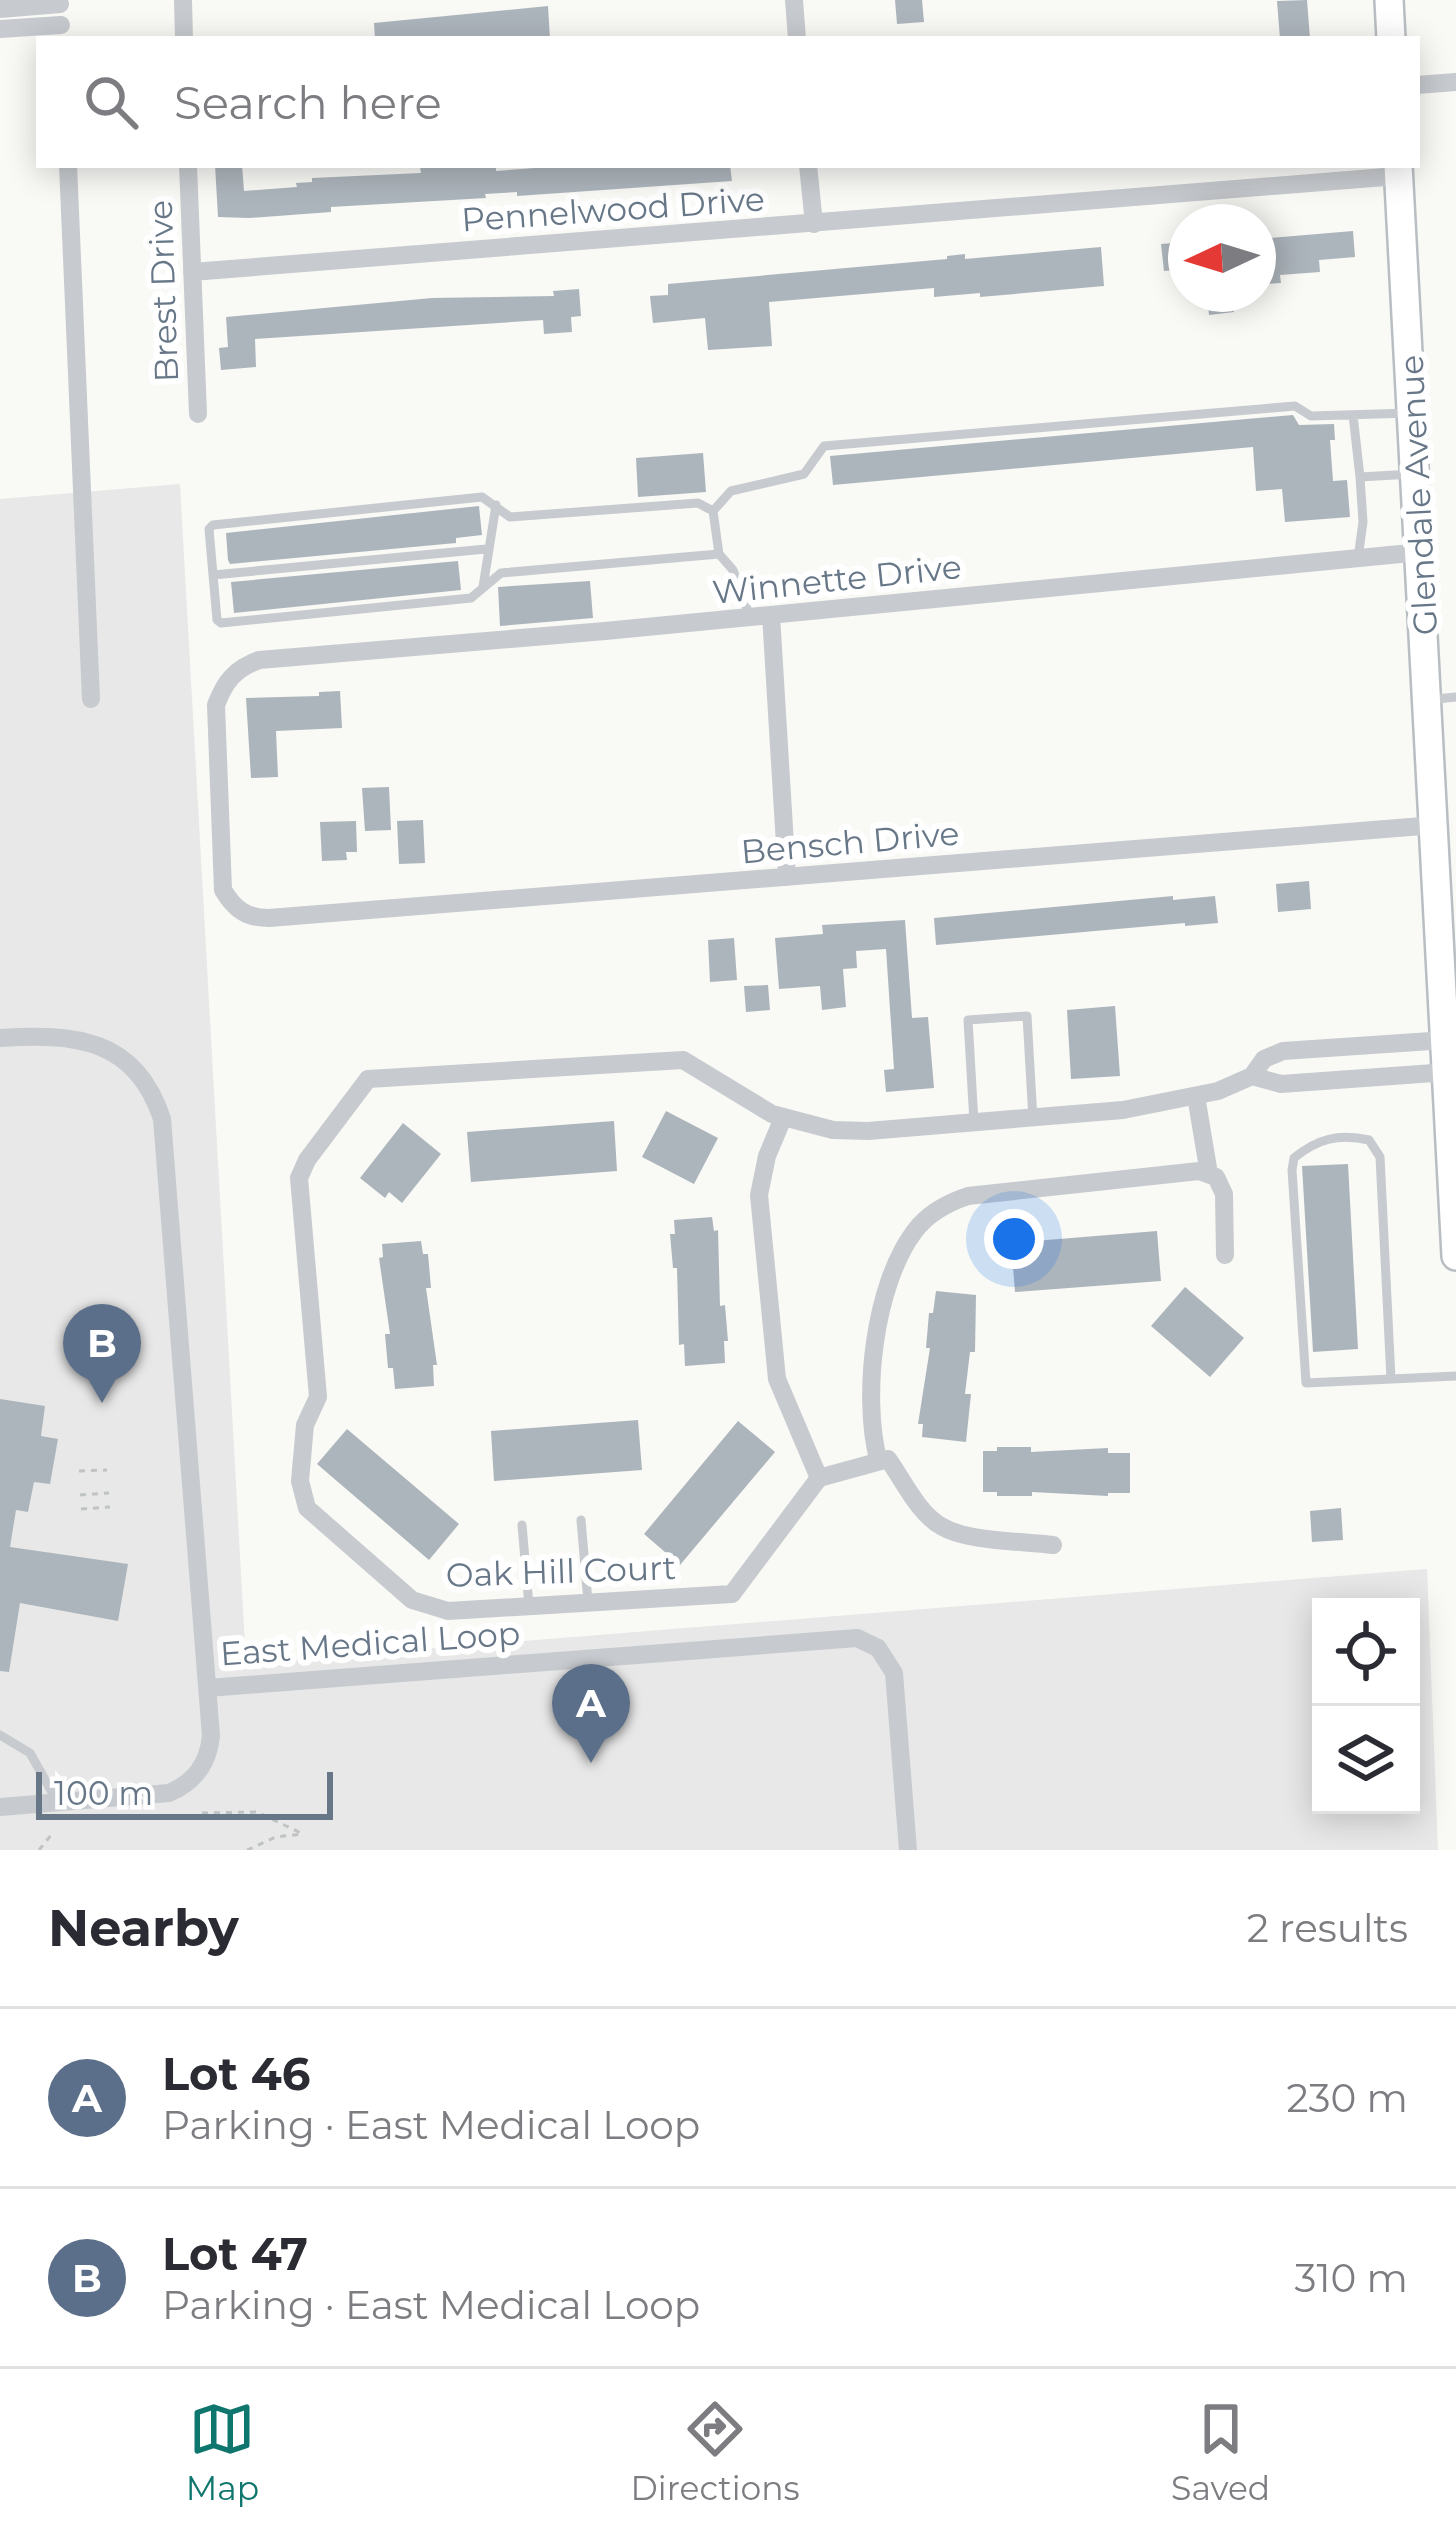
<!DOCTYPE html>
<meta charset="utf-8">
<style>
:root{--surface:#fff;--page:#f7f7f7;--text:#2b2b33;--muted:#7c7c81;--line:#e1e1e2;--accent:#0f766e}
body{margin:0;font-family:Montserrat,sans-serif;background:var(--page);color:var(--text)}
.controls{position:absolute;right:36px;bottom:36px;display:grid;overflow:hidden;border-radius:0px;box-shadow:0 6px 30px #0003}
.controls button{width:108px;height:108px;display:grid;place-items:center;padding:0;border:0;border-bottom:3px solid var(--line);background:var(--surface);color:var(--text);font:60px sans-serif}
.compass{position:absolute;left:1168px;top:204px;width:108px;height:108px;border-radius:50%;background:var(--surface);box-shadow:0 6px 30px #0003;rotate:266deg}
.scale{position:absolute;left:36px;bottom:30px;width:297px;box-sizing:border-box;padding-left:12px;border:6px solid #677788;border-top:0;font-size:33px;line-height:42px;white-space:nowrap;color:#677788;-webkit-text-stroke:9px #fff;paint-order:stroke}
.you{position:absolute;left:1014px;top:1239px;width:42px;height:42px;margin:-30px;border:9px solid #fff;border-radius:50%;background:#1a73e8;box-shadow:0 0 0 18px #1a73e833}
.badge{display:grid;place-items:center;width:78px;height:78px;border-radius:50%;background:var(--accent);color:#fff;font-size:39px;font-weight:700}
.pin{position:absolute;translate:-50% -99px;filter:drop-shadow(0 3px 6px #0008)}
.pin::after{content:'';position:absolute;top:63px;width:42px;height:36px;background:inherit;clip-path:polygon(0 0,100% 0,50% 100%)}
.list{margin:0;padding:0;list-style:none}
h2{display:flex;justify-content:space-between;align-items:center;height:156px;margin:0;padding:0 48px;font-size:51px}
h2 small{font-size:39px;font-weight:400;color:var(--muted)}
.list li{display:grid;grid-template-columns:78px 1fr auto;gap:36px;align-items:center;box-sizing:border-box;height:180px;padding:0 48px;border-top:3px solid var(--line)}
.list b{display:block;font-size:45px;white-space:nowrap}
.list p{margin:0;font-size:39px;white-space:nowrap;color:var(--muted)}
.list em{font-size:39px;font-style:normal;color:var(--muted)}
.icon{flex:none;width:66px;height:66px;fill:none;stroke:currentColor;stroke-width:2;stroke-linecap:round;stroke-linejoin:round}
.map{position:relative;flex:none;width:1456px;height:1850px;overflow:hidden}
.search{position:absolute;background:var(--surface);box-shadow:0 6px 30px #0003;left:36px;right:36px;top:36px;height:132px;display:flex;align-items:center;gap:30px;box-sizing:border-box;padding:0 42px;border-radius:0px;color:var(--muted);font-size:45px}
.sheet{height:516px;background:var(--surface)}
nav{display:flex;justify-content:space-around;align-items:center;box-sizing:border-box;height:168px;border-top:3px solid var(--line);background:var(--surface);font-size:33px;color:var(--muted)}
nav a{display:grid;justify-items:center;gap:6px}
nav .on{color:var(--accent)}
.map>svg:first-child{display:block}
</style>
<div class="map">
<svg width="1456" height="1850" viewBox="0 0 1456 1850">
<rect width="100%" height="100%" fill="#f9f9f6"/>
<path fill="#e7e8e7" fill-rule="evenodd" d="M180,484L246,1663L1427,1569L1438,1850H0V499ZM1321,1607H1411V1805H1321Z"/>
<path fill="#adb5bc" d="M895,0H922L924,22L897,24Z
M1307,0L1310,39H1280L1277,1Z
M548,6L550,39H375L374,23Z
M215,165H242L244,191L297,187L296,183L312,182V178L421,173L420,167L432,165H496V171L575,165H730L732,181L517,196V192L485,194L486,198L331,207V212L249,218L218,217Z
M1353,231L1355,257L1319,260L1320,272L1280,275L1281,283L1265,284L1263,273L1258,274V239Z
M1186,242V269L1164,271L1161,244Z
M1101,247L1104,286L980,297V293L934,297V288L769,302L772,346L708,350L705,318L653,323L650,296L668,295V284L947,259V256L965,254V259Z
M579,289L581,316L571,317L572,332L544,334L543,320L255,339L256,367L221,370L219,348L228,347L226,317L432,298L554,296L553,291Z
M1207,294H1232L1234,312L1209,315Z
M1293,415L1299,425L1334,424L1335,440H1330L1333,481L1347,480L1350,517L1285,522L1282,489L1256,491L1253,447L833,485L830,456Z
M703,453L706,492L638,497L636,458Z
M479,506L482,535L456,538V543L230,564L228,560L226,533Z
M458,561L461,590L234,613L231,582Z
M590,581L593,618L500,626L498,587Z
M340,691L342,728L276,731L278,777L251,778L246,698L319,696V692Z
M389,787L391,830L365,831L362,788Z
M423,820L425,863L399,864L397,821Z
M356,821L357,852H346L347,860L322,861L320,822Z
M1309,881L1311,909L1278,912L1276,884Z
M1173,896V900L1215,896L1218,923L1185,926V923L936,945L934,918Z
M905,920L912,1018L928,1017L934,1088L886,1092L884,1070L894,1069L886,949L856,951L857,968L843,969L846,1007L822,1010L820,986L779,989L775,938L823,934L822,925Z
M734,938L737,980L710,982L708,940Z
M768,985L770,1010L746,1012L744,986Z
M1115,1006L1120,1076L1071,1079L1067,1010Z
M666,1111L718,1138L694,1184L642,1157Z
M614,1121L617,1171L471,1182L467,1132Z
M403,1123L441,1154L402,1203L389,1192L385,1198L360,1178Z
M1348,1164L1358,1349L1313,1352L1302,1166Z
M712,1217L714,1231L718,1230L720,1306L725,1305L728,1341H724L725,1363L685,1366L684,1344L679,1345L677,1268H673L670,1234H675L674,1220Z
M1157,1231L1161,1281L1015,1292L1011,1243Z
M421,1241L423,1254H428L431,1288H426L437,1365H433L434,1386L395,1389L393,1368H388L385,1334H390L379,1258L383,1257L382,1244Z
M1185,1287L1244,1338L1210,1377L1151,1326Z
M936,1291L976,1295L975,1352H970L965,1394H971L966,1442L922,1437L923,1424H918L930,1348H926L929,1313H933Z
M0,1399L45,1406L41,1436L58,1439L50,1484L34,1482L28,1512L16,1510L10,1547L128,1564L118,1621L20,1603L9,1672L0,1671Z
M638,1420L642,1470L494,1481L491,1431Z
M738,1421L775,1452L680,1565L644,1534Z
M347,1429L459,1524L429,1560L317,1464Z
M997,1447H1031V1452L1108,1448V1453H1130V1493H1108V1496L1032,1492V1496H997V1492H983V1451H997Z
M1341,1508L1343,1540L1312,1542L1310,1511Z"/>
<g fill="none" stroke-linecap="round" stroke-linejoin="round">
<defs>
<path id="secondary" d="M1389,0L1391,39
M1398,165L1456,1256"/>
</defs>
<use href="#secondary" stroke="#b9bec3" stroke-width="32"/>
<path stroke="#c0c3c5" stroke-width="3" stroke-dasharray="6 6" stroke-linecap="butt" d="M79,1471L107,1470
M80,1495L109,1493
M81,1509L110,1507
M202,1813L257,1812L303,1834
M39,1850L52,1834
M247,1850L276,1837L302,1834"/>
<path stroke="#c7cace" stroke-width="9" d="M1353,415L1360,477L1412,474
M713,511L731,491L804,474L824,446L1295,406L1311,416L1410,413
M719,554L713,511L698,503L510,517L482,497L213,525L209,529L217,620L221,623L471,598L501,573L719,554L733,570L750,617
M1358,558L1363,522L1360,477
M213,575L486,549
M483,587L496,505
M1428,700L1456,697
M974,1122L968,1020L1027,1016L1033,1119
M1391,1379L1380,1157L1369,1140C1339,1133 1317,1139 1294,1158L1292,1170L1306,1383C1356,1381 1406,1378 1456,1376
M581,1520L588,1602
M522,1525L529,1606
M0,1735L30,1753L58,1803"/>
<path stroke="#c7cace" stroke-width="18" d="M183,0L184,39
M794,0L797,39
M0,9L60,4
M0,29L61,25
M1417,85L1456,82
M68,165L91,699
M188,165L198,414
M808,165L814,224
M192,272L1398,176
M1421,552L605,631L259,660C235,669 225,681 216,705L223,890C235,910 247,918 269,918L1435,825
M771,615L787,877
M0,1038C74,1033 136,1038 162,1119L211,1736C208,1764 195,1782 169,1793L0,1807
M1252,1076L1281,1084L1448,1072
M1196,1096L1209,1174
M783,1118L767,1156L759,1195L777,1379L819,1478L888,1459C903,1480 918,1513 941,1526C967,1542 1022,1541 1053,1545
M878,1459C862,1396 874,1286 914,1232C927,1214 947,1203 968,1196L1199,1171L1216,1177L1224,1194L1225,1255
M819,1478L732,1594L448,1611L412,1600L307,1508L300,1481L305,1425L318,1397L299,1178L307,1160L368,1079L683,1060L772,1114L833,1130L868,1131L1123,1110L1218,1091L1252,1076L1264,1059L1283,1051L1446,1040
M208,1688L857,1638L878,1648L894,1673L908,1850"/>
<use href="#secondary" stroke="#fff" stroke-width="27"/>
</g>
<g text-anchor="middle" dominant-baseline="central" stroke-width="12" stroke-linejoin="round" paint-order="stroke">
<g font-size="33" fill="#677788" stroke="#fff">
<text transform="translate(613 209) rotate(-4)">Pennelwood Drive</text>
<text transform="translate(163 291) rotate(-92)">Brest Drive</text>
<text transform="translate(1418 495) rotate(-93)">Glendale Avenue</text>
<text transform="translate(837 579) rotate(-6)">Winnette Drive</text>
<text transform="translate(850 842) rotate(-5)">Bensch Drive</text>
<text transform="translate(561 1571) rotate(-2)">Oak Hill Court</text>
<text transform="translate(370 1643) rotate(-4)">East Medical Loop</text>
</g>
</g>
</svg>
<div class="controls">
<button><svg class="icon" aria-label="locate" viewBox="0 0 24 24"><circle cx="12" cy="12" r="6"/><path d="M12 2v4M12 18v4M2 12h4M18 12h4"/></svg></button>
<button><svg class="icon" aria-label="layers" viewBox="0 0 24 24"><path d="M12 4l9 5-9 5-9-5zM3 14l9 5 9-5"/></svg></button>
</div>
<svg class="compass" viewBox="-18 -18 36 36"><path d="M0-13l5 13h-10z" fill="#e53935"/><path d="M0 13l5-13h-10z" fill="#7c7c81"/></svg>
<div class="scale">100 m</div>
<div class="you"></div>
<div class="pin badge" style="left:591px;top:1763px;background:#5c6f8a">A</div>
<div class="pin badge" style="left:102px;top:1403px;background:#5c6f8a">B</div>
<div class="search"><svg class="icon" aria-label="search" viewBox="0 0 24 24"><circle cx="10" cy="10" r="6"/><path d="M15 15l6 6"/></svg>Search here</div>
</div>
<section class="sheet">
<h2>Nearby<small>2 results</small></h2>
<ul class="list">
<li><span class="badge" style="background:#5c6f8a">A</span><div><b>Lot 46</b><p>Parking · East Medical Loop</p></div><em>230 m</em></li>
<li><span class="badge" style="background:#5c6f8a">B</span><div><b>Lot 47</b><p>Parking · East Medical Loop</p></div><em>310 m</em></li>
</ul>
</section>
<nav>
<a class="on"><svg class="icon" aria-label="map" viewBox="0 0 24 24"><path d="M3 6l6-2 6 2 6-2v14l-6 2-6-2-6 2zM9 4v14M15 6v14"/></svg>Map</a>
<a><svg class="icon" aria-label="directions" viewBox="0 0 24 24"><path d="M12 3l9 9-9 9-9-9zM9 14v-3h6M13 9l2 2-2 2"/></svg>Directions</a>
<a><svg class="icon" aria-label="saved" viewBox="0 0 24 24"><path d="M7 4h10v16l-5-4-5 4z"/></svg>Saved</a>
</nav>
